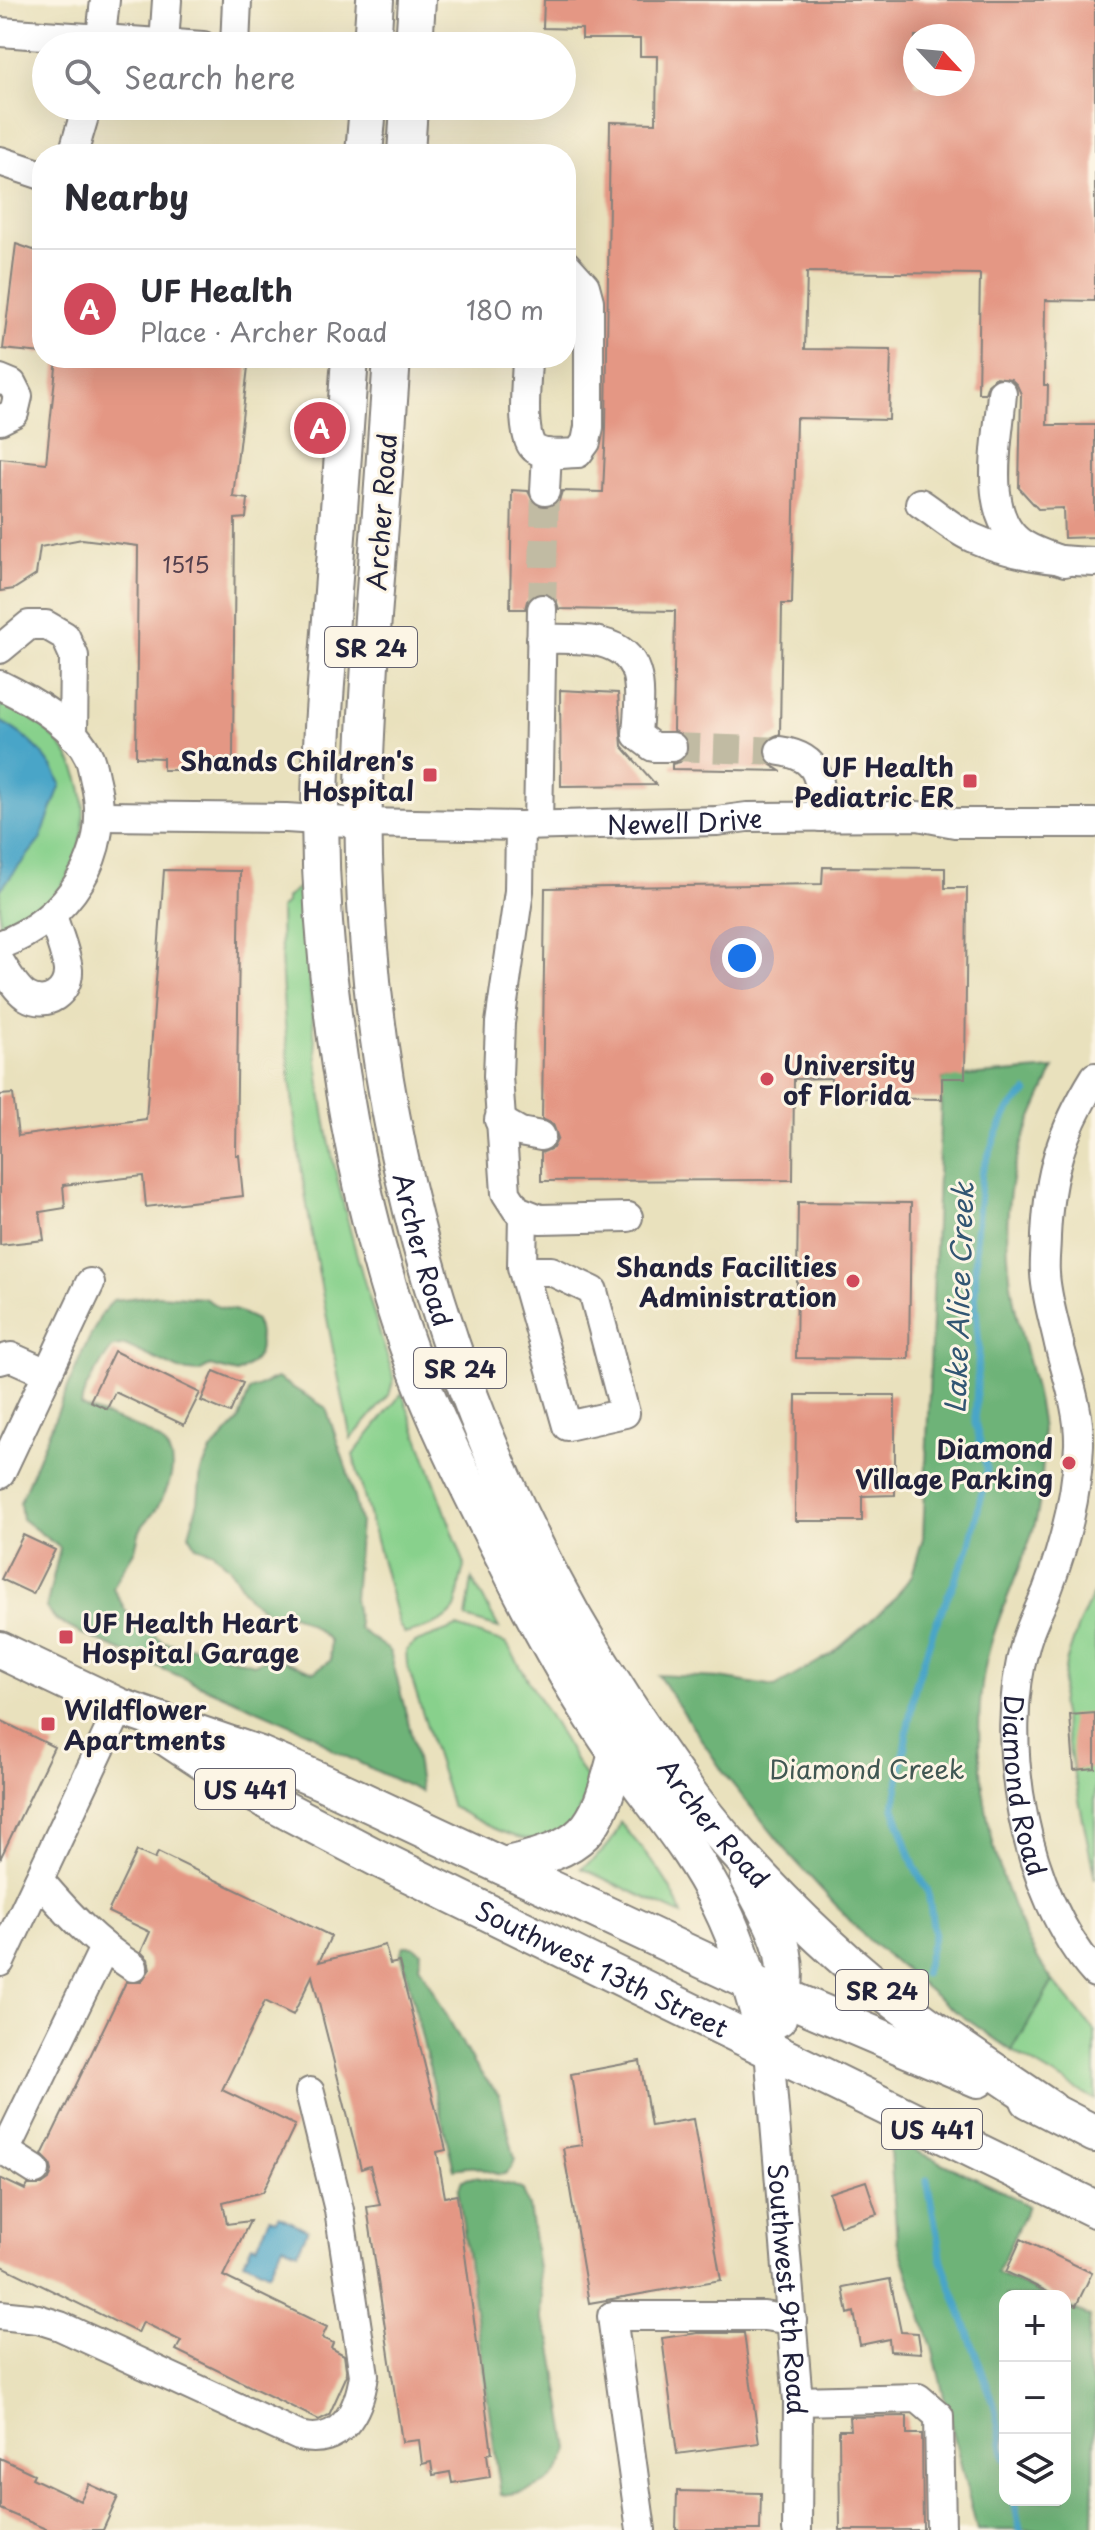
<!DOCTYPE html>
<meta charset="utf-8">
<style>
:root{--surface:#fff;--page:#f7f7f7;--text:#2b2b33;--muted:#7c7c81;--line:#e1e1e2;--accent:#d1495b}
body{margin:0;font-family:"Playpen Sans",sans-serif;background:var(--page);color:var(--text)}
.controls{position:absolute;right:24px;bottom:24px;display:grid;overflow:hidden;border-radius:16px;box-shadow:0 8px 32px #0002}
.controls button{width:72px;height:72px;display:grid;place-items:center;padding:0;border:0;border-bottom:2px solid var(--line);background:var(--surface);color:var(--text);font:40px sans-serif}
.compass{position:absolute;left:903px;top:24px;width:72px;height:72px;border-radius:50%;background:var(--surface);box-shadow:0 8px 32px #0002;rotate:116deg}
.you{position:absolute;left:742px;top:958px;width:28px;height:28px;margin:-20px;border:6px solid #fff;border-radius:50%;background:#1a73e8;box-shadow:0 0 0 12px #1a73e833}
.badge{display:grid;place-items:center;width:52px;height:52px;border-radius:50%;background:var(--accent);color:#fff;font-size:26px;font-weight:700}
.pin{position:absolute;translate:-50% -50%;border:4px solid #fff;box-shadow:0 2px 8px #0006}
.list{margin:0;padding:0;list-style:none}
h2{display:flex;justify-content:space-between;align-items:center;height:104px;margin:0;padding:0 32px;font-size:34px}
h2 small{font-size:26px;font-weight:400;color:var(--muted)}
.list li{display:grid;grid-template-columns:52px 1fr auto;gap:24px;align-items:center;box-sizing:border-box;height:120px;padding:0 32px;border-top:2px solid var(--line)}
.list b{display:block;font-size:30px;white-space:nowrap}
.list p{margin:0;font-size:26px;white-space:nowrap;color:var(--muted)}
.list em{font-size:26px;font-style:normal;color:var(--muted)}
.icon{flex:none;width:44px;height:44px;fill:none;stroke:currentColor;stroke-width:2;stroke-linecap:round;stroke-linejoin:round}
.map{position:relative;flex:none;width:1095px;height:2530px;overflow:hidden}
.search{position:absolute;background:var(--surface);box-shadow:0 8px 32px #0002;left:32px;top:32px;width:544px;height:88px;display:flex;align-items:center;gap:20px;box-sizing:border-box;padding:0 28px;border-radius:44px;color:var(--muted);font-size:30px}
.panel{position:absolute;background:var(--surface);box-shadow:0 8px 32px #0002;left:32px;top:144px;width:544px;height:224px;border-radius:32px}
.map>svg:first-child{display:block}
</style>
<div class="map">
<svg width="1095" height="2530" viewBox="0 0 1095 2530">
<rect width="100%" height="100%" fill="#fcf5e5"/>
<filter id="ink" filterUnits="userSpaceOnUse"><feTurbulence type="fractalNoise" baseFrequency=".0125" numOctaves="2"/><feDisplacementMap in="SourceGraphic" scale="16" xChannelSelector="R" yChannelSelector="G"/><feConvolveMatrix kernelMatrix="1 2 1 2 8 2 1 2 1" color-interpolation-filters="sRGB"/></filter>
<filter id="wash" filterUnits="userSpaceOnUse"><feTurbulence type="fractalNoise" baseFrequency=".006" numOctaves="4" result="noise"/><feDisplacementMap in="SourceGraphic" scale="32" xChannelSelector="R" yChannelSelector="G"/><feGaussianBlur stdDeviation="1.8" result="paint"/><feColorMatrix in="noise" values="0 0 0 0 0 0 0 0 0 0 0 0 0 0 0 0 0 1.4 0 .05"/><feComposite in="paint" operator="in"/></filter>
<g filter="url(#wash)">
<rect width="100%" height="100%" fill="#e9e1bd"/>
<path fill="#88d18c" stroke="#557a64" stroke-width="2" d="M0,701C60,728 96,775 80,843C77,859 70,875 60,888C43,907 22,919 0,931Z
M299,887L304,891C309,972 313,1055 328,1135C344,1218 368,1298 394,1378L389,1395L351,1439C315,1264 281,1088 280,909L286,903V898Z
M402,1393L465,1565C458,1579 460,1597 455,1608C448,1624 419,1630 405,1634L399,1625L353,1455Z
M472,1579L475,1584L499,1628L466,1618Z
M1095,1590V1879L1060,1705L1066,1663L1078,1626Z
M457,1627L507,1644L590,1785C585,1796 582,1809 575,1819C545,1864 486,1824 452,1807L407,1664L406,1651L414,1643Z
M620,1822C642,1850 672,1880 682,1915L581,1868C598,1857 615,1843 620,1822Z
M1053,1981L1095,2031V2100L1012,2051Z"/>
<path fill="#6eb378" stroke="#486a5a" stroke-width="2" d="M1054,1069C1042,1096 1028,1123 1019,1152C1002,1204 1005,1267 1018,1320C1028,1365 1044,1409 1043,1456C1042,1476 1041,1497 1037,1516C1026,1561 1002,1602 990,1647C961,1743 993,1901 1053,1981L1012,2051L948,2006L865,1937L791,1856L725,1775L658,1675L720,1678L775,1687L833,1653L891,1603L912,1575L923,1538L942,1078Z
M158,1295L204,1298L219,1307L237,1311L256,1320C263,1348 263,1359 237,1373L210,1366L199,1372L179,1370L125,1345L112,1348C100,1366 84,1384 81,1406C106,1419 138,1423 160,1441C182,1460 169,1488 157,1508C153,1515 146,1521 142,1527C137,1535 138,1544 134,1551C127,1563 119,1575 113,1588L127,1613L163,1642L194,1647L253,1664L273,1657L314,1672L331,1660L329,1640C314,1626 291,1608 270,1613L249,1598L229,1567L213,1552L196,1546L189,1534L198,1502L201,1471L211,1451L238,1422L250,1390L277,1378L326,1408L347,1470L360,1522L354,1598L359,1629L390,1651L414,1745L421,1792L332,1750L315,1735L78,1632L56,1620L46,1608L60,1548L22,1519L20,1502L83,1351L101,1315L113,1300Z
M404,1946H413L421,1952L419,1965L474,2065L499,2095L515,2159C507,2186 491,2170 475,2167C468,2166 460,2168 454,2169L401,1952Z
M889,2138L1002,2191L1028,2206L997,2273L1045,2296H1005V2500H1065V2305L1090,2317L1086,2365L1095,2388L1093,2530H977L932,2347L897,2240Z
M474,2177L512,2185L523,2190L529,2207L542,2297L541,2319L551,2341L569,2449C559,2483 534,2492 501,2495L458,2190L462,2180Z"/>
<path fill="#4aa5c8" stroke="#366482" stroke-width="2" d="M0,721C28,736 49,755 61,784L40,840L0,890Z
M279,2216L308,2230L298,2251L283,2245L269,2273L244,2261L252,2244L257,2246L270,2218L277,2220Z"/>
<g fill="none" stroke-linecap="round" stroke-linejoin="round">
<path stroke="#4aa5c8" stroke-width="7" d="M924,1974L934,1933L928,1891L914,1866L894,1808L915,1687L934,1628L969,1548L987,1470L975,1422L979,1349L975,1295L976,1234L982,1173L996,1135L1009,1109L1027,1092
M927,2180L942,2261L994,2404L1005,2458
M1014,2500L1020,2530"/>
</g>
<g id="blocks">
<path fill="#e49784" fill-rule="evenodd" d="M544,0H1095V301L1045,300L1044,385H1048L1047,425H1095V537L1064,538L1063,508L1038,509L1019,488L1021,394L1017,385L1011,379L996,377L988,384L985,393H978L980,274L807,272L805,349L891,350L889,420L796,418L792,604H782L780,734L768,739L763,748L768,763L780,771L672,769V764L680,762L686,756L689,748L686,738L673,730L675,611L559,609L556,600L543,592L533,595L527,601L525,609H510L512,490L528,491L535,505L545,508L559,501L562,491L603,492L606,427L610,122L656,123L657,56H640V39H582V29L543,28ZM915,36H963V84H915Z
M16,244L42,253V353L3,349Z
M57,358H249L233,497L248,499L246,518L235,519L233,759H201V770H163V758L136,757L138,546L82,539L40,547L36,575L14,589L0,591V458L46,463Z
M560,690L618,693L622,746L656,785L561,786Z
M823,867L945,868V888H967L965,1078H942V1099L831,1098V1078L794,1079L793,1180L541,1181V1153L553,1148L558,1138L553,1124L542,1119L545,888L822,884Z
M164,870L240,871L236,1155H239L243,1196L146,1207L143,1176L63,1185L65,1208L40,1212L44,1240L0,1245V1095L13,1094L18,1136L146,1119Z
M798,1202L911,1203L909,1359L796,1358Z
M114,1351L200,1393L184,1425L115,1392L107,1409L90,1401Z
M214,1371L243,1383L230,1413L201,1401Z
M796,1395H895V1495L862,1496V1521H795Z
M23,1535L55,1550L33,1594L1,1579Z
M1095,1713V1768L1074,1770L1070,1715Z
M0,1720L54,1747L0,1859Z
M137,1851L155,1859L158,1852L331,1936L319,1962L385,1945L390,1964L399,1962L446,2150L437,2152L445,2197L457,2195L492,2453L487,2454L490,2477L452,2483L450,2472L433,2475L431,2462L422,2464L419,2440L402,2442L367,2207L380,2205L370,2166L361,2169L312,1976L293,2015L265,2001L222,2090L295,2125L263,2192L223,2202L227,2224L250,2221L223,2276L327,2327L322,2338L333,2343L331,2348L344,2355L347,2375L329,2415L319,2420L176,2350L181,2341L143,2322L138,2333L0,2265V2178L25,2190L28,2185H42L49,2180L52,2171L50,2163L42,2155L126,1982H141L150,1969L148,1959L141,1952L150,1932L108,1912Z
M640,2061L651,2126L693,2119L721,2280L589,2303L563,2148L582,2145L571,2074Z
M866,2181L877,2214L840,2226L829,2193Z
M1021,2239L1092,2273L1076,2306L1065,2301V2296H1056L1006,2272Z
M890,2279L901,2332L918,2333L921,2353L890,2351L889,2339L860,2345L854,2312L848,2314L843,2288Z
M698,2333H744L759,2443L677,2454L662,2338Z
M907,2416V2434H922L923,2530H840L839,2430H850L849,2417Z
M0,2458L34,2474L32,2478L80,2501L89,2484L118,2497L103,2530H48L0,2509Z
M677,2491L761,2493L760,2530H676Z"/>
</g>
</g>
<g filter="url(#ink)">
<use href="#blocks" fill-opacity="0" stroke="#86827c" stroke-width="2"/>
<g fill="none" stroke-linecap="round" stroke-linejoin="round">
<path stroke="#c1bba3" stroke-width="28" stroke-dasharray="28 14" stroke-linecap="butt" d="M542,609L545,491
M672,747L780,751"/>
<defs>
<g id="minor">
<path d="M0,32L203,46"/>
<path d="M164,44L167,0"/>
<path d="M100,46L105,0"/>
<path d="M235,46L237,0"/>
<path d="M73,154L87,106"/>
<path d="M0,161L42,175"/>
<path d="M527,358C527,377 519,439 535,449C547,457 565,453 578,453L586,442L589,427V301L585,286L566,265"/>
<path d="M0,379L12,384L18,396L14,413L0,420"/>
<path d="M1002,393C999,438 979,518 1024,545C1037,553 1052,557 1065,562"/>
<path d="M545,491L547,453"/>
<path d="M920,503C937,514 954,530 973,538C1011,555 1054,561 1095,562"/>
<path d="M541,639C572,639 624,634 636,672C642,691 638,715 637,735L653,747H672"/>
<path d="M0,649L29,625H46L65,636L74,656L73,736"/>
<path d="M0,685C31,700 74,724 89,757C92,764 93,773 95,781C113,854 68,920 0,945"/>
<path d="M780,751C822,757 821,782 821,817"/>
<path id="s1" d="M101,816L286,818L363,823L520,826L717,821L747,817L918,816L955,823H1095"/>
<path d="M538,825L542,609"/>
<path d="M520,826L519,891L500,1023L498,1076L506,1193L517,1210L540,1219L628,1217"/>
<path d="M0,962C7,973 15,988 26,996C47,1009 69,992 68,970C66,952 57,932 52,915"/>
<path id="s2" d="M1095,1077C1061,1132 1049,1173 1046,1236C1046,1248 1044,1261 1045,1273C1046,1296 1054,1321 1059,1344C1067,1376 1080,1411 1079,1445C1077,1497 1065,1543 1047,1591C1040,1608 1031,1625 1026,1642C996,1742 1025,1895 1095,1973"/>
<path d="M499,1120L520,1132L541,1136"/>
<path d="M523,1214L522,1267L523,1271L567,1426L625,1413L593,1291L551,1271H523"/>
<path d="M0,1360L11,1357L47,1373"/>
<path d="M0,1474L90,1283"/>
<path d="M39,1880C69,1915 94,1942 133,1967"/>
<path d="M0,1962L120,1707"/>
<path id="s3" d="M769,2050L798,2401L797,2530"/>
<path d="M0,2148L5,2151L104,1948"/>
<path d="M5,2151L35,2170"/>
<path d="M0,2315L38,2319L60,2326L299,2436C341,2447 359,2411 364,2375L339,2210L310,2092"/>
<path d="M798,2401L918,2398L939,2416L941,2530"/>
<path d="M641,2530L612,2316H764L792,2320"/>
</g>
<g id="major">
<path d="M372,46L375,0"/>
<path d="M414,46L417,0"/>
<path d="M364,154L368,106"/>
<path d="M406,154L409,106"/>
<path d="M350,358C344,445 337,532 331,619C326,685 320,750 320,817C321,1005 359,1242 435,1415C457,1465 481,1513 506,1561C539,1628 576,1695 619,1756C654,1805 694,1850 720,1905C743,1951 755,2001 769,2050"/>
<path id="s4" d="M392,358C386,444 380,531 373,617C368,697 362,776 364,857C372,1156 462,1455 627,1705C660,1754 694,1805 734,1849C787,1908 846,1965 910,2012C955,2046 1003,2077 1050,2109"/>
<path d="M0,1650L120,1707L260,1755L325,1783L750,1982L978,2079"/>
<path id="s5" d="M163,1735L243,1788L377,1858L1095,2209"/>
<path d="M503,1866C586,1847 596,1835 617,1753"/>
<path d="M749,1878C777,1933 796,1954 778,2018"/>
<path d="M1029,2100L1095,2134"/>
</g>
</defs>
<use href="#minor" stroke="#86827c" stroke-width="32"/>
<use href="#major" stroke="#86827c" stroke-width="40"/>
<use href="#minor" stroke="#fff" stroke-width="28"/>
<use href="#major" stroke="#fff" stroke-width="36"/>
</g>
</g>
<g fill="#d1495b" stroke="#fcf5e5" stroke-width="3">
<rect x="422" y="767" width="16" height="16" rx="4"/>
<rect x="962" y="773" width="16" height="16" rx="4"/>
<circle cx="767" cy="1079" r="8"/>
<circle cx="853" cy="1281" r="8"/>
<circle cx="1069" cy="1463" r="8"/>
<rect x="58" y="1629" width="16" height="16" rx="4"/>
<rect x="40" y="1716" width="16" height="16" rx="4"/>
</g>
<g text-anchor="middle" dominant-baseline="central" stroke-width="6" stroke-linejoin="round" paint-order="stroke">
<g font-size="22" fill="#523f4d">
<text x="186" y="563">1515</text>
</g>
<g fill="#fcf5e5" stroke="#63616e" stroke-width="2">
<rect x="325" y="627" width="92" height="40" rx="6"/>
<rect x="414" y="1348" width="92" height="40" rx="6"/>
<rect x="195" y="1769" width="100" height="40" rx="6"/>
<rect x="836" y="1970" width="92" height="40" rx="6"/>
<rect x="882" y="2109" width="100" height="40" rx="6"/>
</g>
<g font-size="24" font-weight="bold" fill="#22223b">
<text x="371" y="647">SR 24</text>
<text x="460" y="1368">SR 24</text>
<text x="245" y="1789">US 441</text>
<text x="882" y="1990">SR 24</text>
<text x="932" y="2129">US 441</text>
</g>
<g font-size="26" fill="#22223b" stroke="#fcf5e5">
<text transform="translate(381 512) rotate(-86)">Archer Road</text>
<text stroke="none"><textPath href="#s1" startOffset="584">Newell Drive</textPath></text>
<text stroke="none"><textPath href="#s4" startOffset="898">Archer Road</textPath></text>
<text stroke="none"><textPath href="#s2" startOffset="732">Diamond Road</textPath></text>
<text stroke="none"><textPath href="#s4" startOffset="1546">Archer Road</textPath></text>
<text stroke="none"><textPath href="#s5" startOffset="498">Southwest 13th Street</textPath></text>
<text stroke="none"><textPath href="#s3" startOffset="240">Southwest 9th Road</textPath></text>
</g>
<g font-size="26" font-weight="bold" fill="#22223b" stroke="#fcf5e5" text-anchor="end">
<text x="414" y="760">Shands Children's<tspan x="414" dy="30">Hospital</tspan></text>
<text x="954" y="766">UF Health<tspan x="954" dy="30">Pediatric ER</tspan></text>
<text x="783" y="1064" text-anchor="start">University<tspan x="783" dy="30">of Florida</tspan></text>
<text x="837" y="1266">Shands Facilities<tspan x="837" dy="30">Administration</tspan></text>
<text x="1053" y="1448">Diamond<tspan x="1053" dy="30">Village Parking</tspan></text>
<text x="82" y="1622" text-anchor="start">UF Health Heart<tspan x="82" dy="30">Hospital Garage</tspan></text>
<text x="64" y="1709" text-anchor="start">Wildflower<tspan x="64" dy="30">Apartments</tspan></text>
</g>
<g font-size="26" fill="#415753" stroke="#fcf5e5">
<text x="867" y="1768">Diamond Creek</text>
</g>
<g font-size="28" font-style="italic" fill="#325673" stroke="#fcf5e5">
<text transform="translate(958 1298) rotate(-88)">Lake Alice Creek</text>
</g>
</g>
</svg>
<div class="controls">
<button>+</button>
<button>−</button>
<button><svg class="icon" aria-label="layers" viewBox="0 0 24 24"><path d="M12 4l9 5-9 5-9-5zM3 14l9 5 9-5"/></svg></button>
</div>
<svg class="compass" viewBox="-18 -18 36 36"><path d="M0-13l5 13h-10z" fill="#e53935"/><path d="M0 13l5-13h-10z" fill="#7c7c81"/></svg>
<div class="you"></div>
<div class="pin badge" style="left:320px;top:428px">A</div>
<div class="search"><svg class="icon" aria-label="search" viewBox="0 0 24 24"><circle cx="10" cy="10" r="6"/><path d="M15 15l6 6"/></svg>Search here</div>
<section class="panel">
<h2>Nearby<small></small></h2>
<ul class="list">
<li><span class="badge">A</span><div><b>UF Health</b><p>Place · Archer Road</p></div><em>180 m</em></li>
</ul>
</section>
</div>
